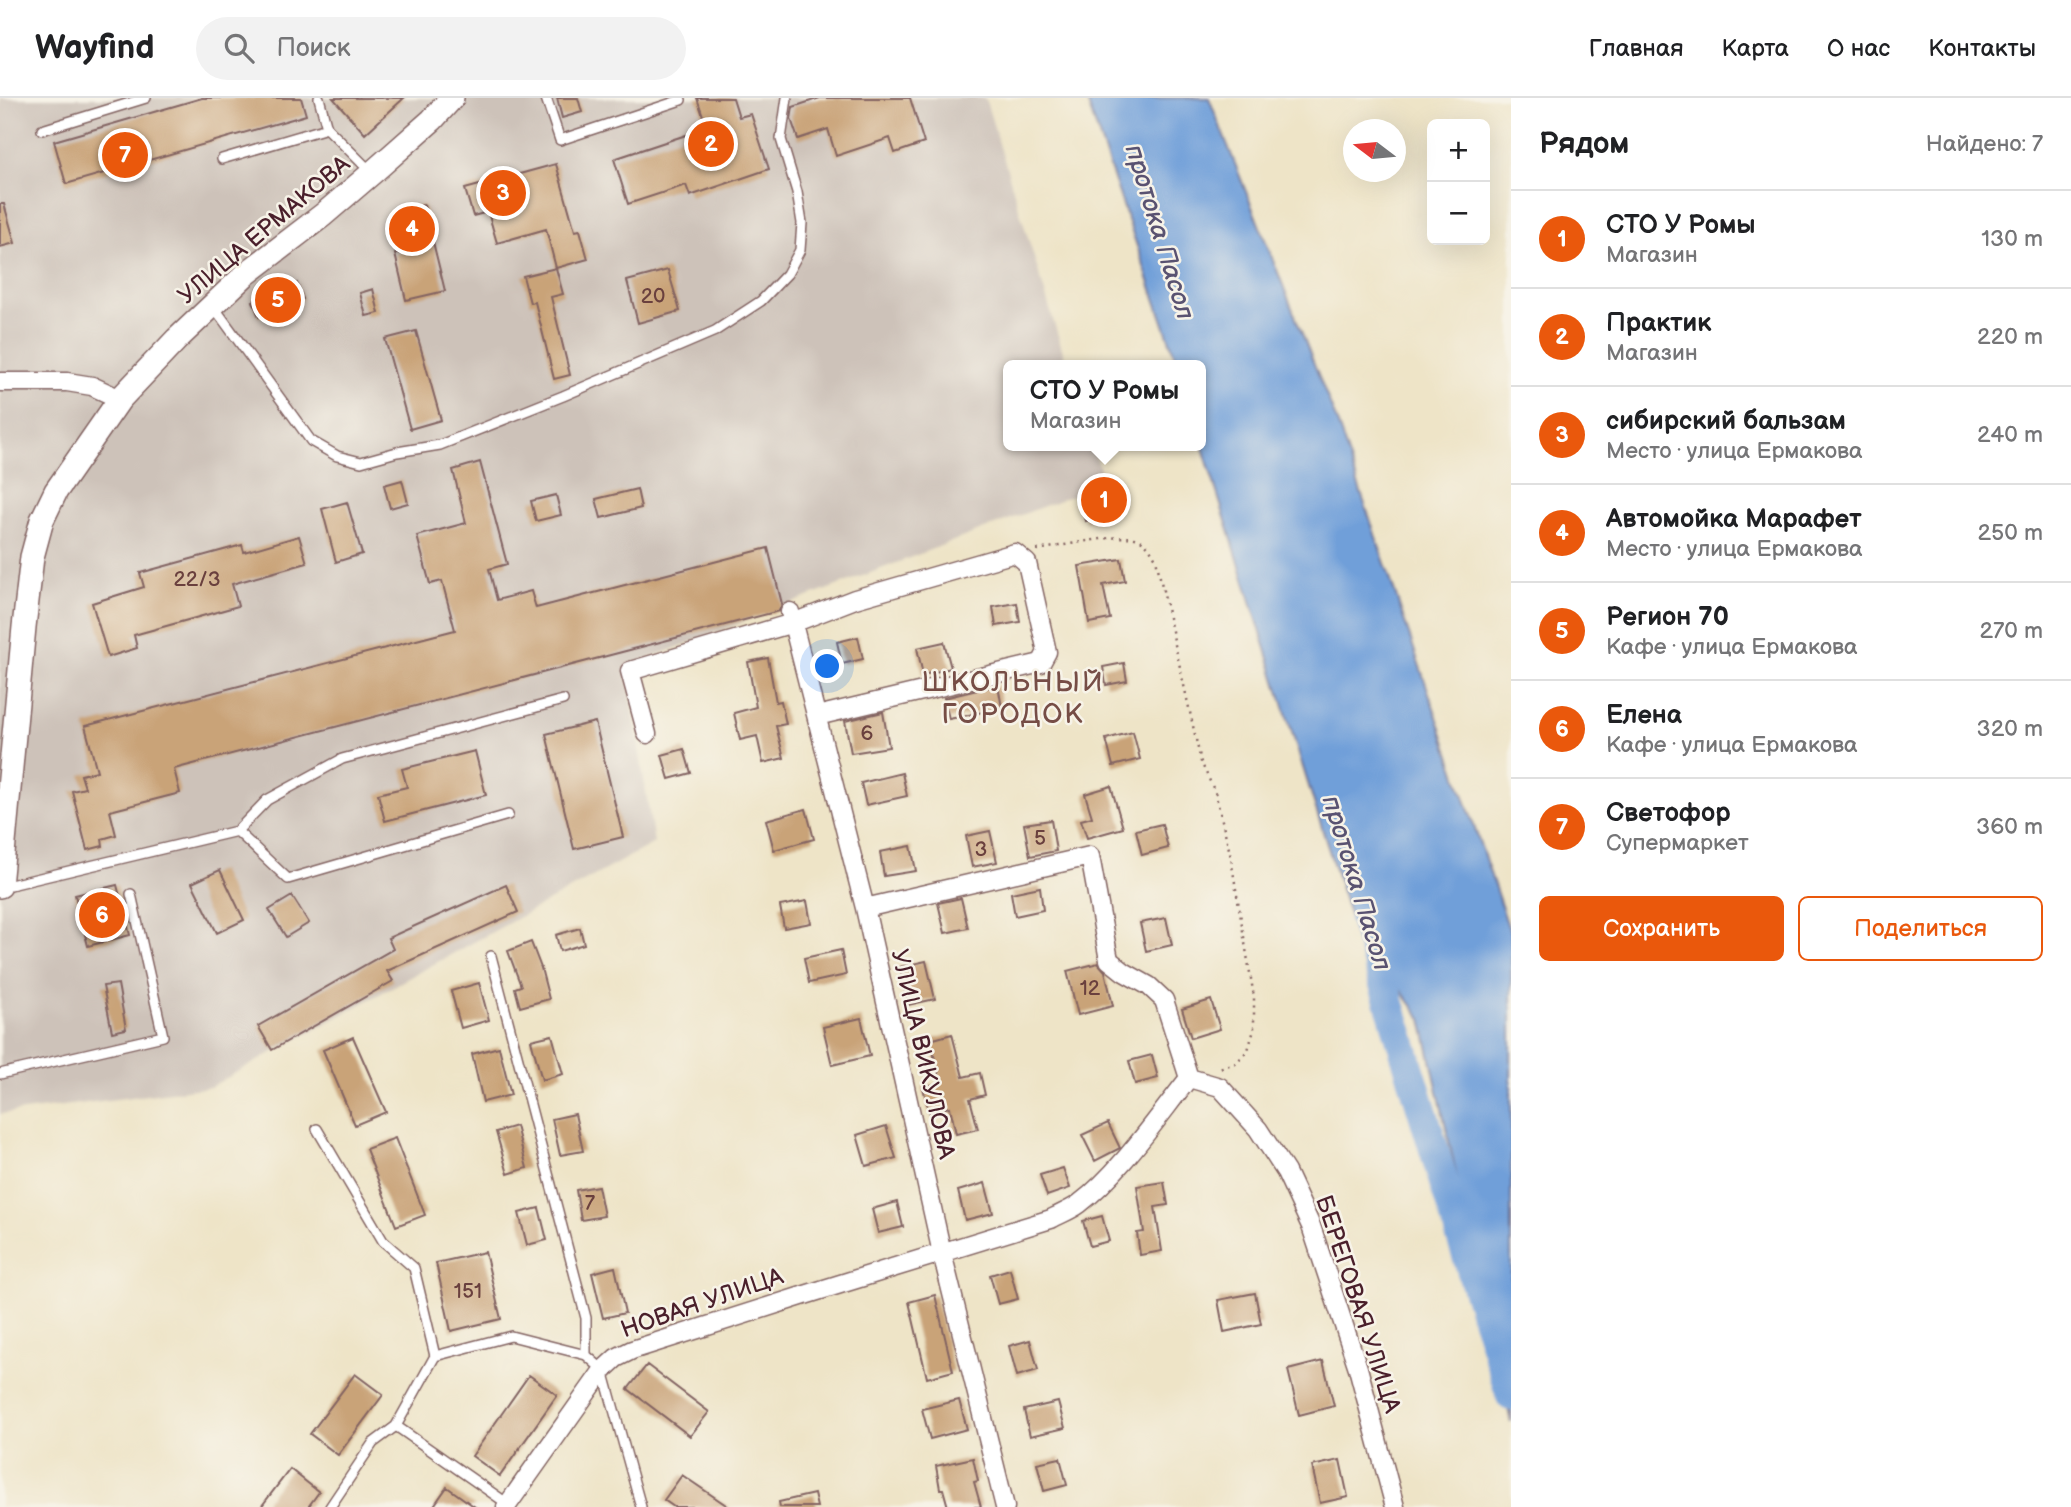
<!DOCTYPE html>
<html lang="ru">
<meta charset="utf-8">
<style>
:root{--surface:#fff;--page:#f2f2f2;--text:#202124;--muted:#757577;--line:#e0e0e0;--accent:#ea580c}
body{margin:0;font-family:"Balsamiq Sans",sans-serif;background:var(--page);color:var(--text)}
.controls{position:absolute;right:21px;top:21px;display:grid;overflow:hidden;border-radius:10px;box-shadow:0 7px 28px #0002}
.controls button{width:63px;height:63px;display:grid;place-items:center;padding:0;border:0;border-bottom:2px solid var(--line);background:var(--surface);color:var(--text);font:35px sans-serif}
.compass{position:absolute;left:1343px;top:21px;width:63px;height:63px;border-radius:50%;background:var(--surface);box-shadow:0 7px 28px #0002;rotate:286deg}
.you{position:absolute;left:828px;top:569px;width:24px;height:24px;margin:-18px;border:5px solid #fff;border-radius:50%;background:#1a73e8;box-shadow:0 0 0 10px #1a73e833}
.badge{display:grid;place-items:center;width:46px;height:46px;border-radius:50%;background:var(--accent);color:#fff;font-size:23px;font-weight:700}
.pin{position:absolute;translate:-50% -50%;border:4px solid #fff;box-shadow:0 2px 7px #0006}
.popup{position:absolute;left:1003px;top:262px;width:203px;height:91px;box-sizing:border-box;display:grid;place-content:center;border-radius:10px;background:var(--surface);filter:drop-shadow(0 2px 5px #0005);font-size:23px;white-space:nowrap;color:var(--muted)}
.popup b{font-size:26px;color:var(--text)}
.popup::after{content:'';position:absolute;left:50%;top:100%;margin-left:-14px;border:14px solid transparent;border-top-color:var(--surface)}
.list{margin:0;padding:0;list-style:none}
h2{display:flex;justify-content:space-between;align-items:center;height:91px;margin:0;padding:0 28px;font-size:30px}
h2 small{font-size:23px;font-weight:400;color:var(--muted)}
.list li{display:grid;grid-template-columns:46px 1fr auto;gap:21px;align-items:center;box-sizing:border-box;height:98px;padding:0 28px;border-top:2px solid var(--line)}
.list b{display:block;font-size:26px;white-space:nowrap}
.list p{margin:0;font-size:23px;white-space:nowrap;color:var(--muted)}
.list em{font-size:23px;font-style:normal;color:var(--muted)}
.actions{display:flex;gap:14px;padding:21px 28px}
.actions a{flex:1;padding:16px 0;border:2px solid var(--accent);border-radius:10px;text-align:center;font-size:24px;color:var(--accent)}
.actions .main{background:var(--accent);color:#fff}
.icon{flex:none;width:38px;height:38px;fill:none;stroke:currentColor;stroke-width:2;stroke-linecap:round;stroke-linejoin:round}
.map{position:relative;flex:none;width:1511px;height:1409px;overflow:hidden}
header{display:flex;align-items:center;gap:42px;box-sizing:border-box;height:98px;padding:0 35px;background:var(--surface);border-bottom:2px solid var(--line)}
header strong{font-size:33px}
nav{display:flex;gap:38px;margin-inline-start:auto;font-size:24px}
.search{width:490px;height:63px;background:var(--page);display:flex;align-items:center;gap:18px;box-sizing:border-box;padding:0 24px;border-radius:38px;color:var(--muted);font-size:26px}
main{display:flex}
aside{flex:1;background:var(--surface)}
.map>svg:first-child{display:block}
</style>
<header>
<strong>Wayfind</strong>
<div class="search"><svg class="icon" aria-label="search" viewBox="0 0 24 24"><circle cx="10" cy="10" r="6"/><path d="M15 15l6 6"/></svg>Поиск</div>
<nav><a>Главная</a><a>Карта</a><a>О нас</a><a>Контакты</a></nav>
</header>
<main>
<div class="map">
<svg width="1511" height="1409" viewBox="0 0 1511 1409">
<rect width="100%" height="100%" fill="#f7f3e8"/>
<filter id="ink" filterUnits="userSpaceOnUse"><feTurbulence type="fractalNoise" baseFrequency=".0143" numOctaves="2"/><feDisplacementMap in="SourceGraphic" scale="14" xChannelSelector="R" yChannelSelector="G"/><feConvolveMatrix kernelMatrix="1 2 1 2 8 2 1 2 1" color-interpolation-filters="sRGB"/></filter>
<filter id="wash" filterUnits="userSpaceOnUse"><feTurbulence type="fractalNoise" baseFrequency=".00686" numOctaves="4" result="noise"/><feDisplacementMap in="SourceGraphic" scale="28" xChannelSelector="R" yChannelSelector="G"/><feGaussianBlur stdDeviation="1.57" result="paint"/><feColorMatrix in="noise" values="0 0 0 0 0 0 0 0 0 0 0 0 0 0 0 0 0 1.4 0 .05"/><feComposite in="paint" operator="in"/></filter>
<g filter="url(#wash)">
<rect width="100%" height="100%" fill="#eee4c7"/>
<path fill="#cdc2b9" d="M0,0H985L1067,267H1008V348H1093L1104,385L626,569L654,745L210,989L0,1016Z"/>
<path fill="#709fd9" stroke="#5d5f82" stroke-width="2" d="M1086,0H1209L1337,324L1511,837V1324L1422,921L1352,826L1200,340V267H1178Z"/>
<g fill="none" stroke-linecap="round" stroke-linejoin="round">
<path stroke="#709fd9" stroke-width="30" d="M1364,820L1445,1088L1511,1298"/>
</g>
<g id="blocks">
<path fill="#c9a378" d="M202,0H301L306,17L66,86L54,43Z
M333,0H404L365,36Z
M557,0H578L582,14L562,20Z
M697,0H733L739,19L751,16L769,71L690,98L686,87L628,106L614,61L707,30Z
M820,0H910L924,45L895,55L890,40L836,58L828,31L798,41L791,21L793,9Z
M556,66L575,133L580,132L588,161L556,170L546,131L497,145L488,114L473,118L465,91Z
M0,106H4L15,145L0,149Z
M424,107L445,193L406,202L395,156L401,155L392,114Z
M556,170L563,196L551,199L570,277L554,281L535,204L530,205L523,178Z
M668,172L680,213L638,225L627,183Z
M297,185L303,201L259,219L253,203Z
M373,191L379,215L366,218L360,195Z
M416,233L441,322L410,331L385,241Z
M480,364L507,466L489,471L497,502L531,493L536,510L768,450L782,506L779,513L174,671L180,695L110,713L116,737L102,741L103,748L87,752L72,693L85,690L81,677L97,673L85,628L455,532L442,483L430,486L417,438L466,425L453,372Z
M402,382L408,405L390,410L384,387Z
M1110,383L1117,415L1086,423L1078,391Z
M637,391L641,410L601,420L596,401Z
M556,397L561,417L536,423L531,403Z
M347,404L362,456L336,464L322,411Z
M299,438L307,465L232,486L238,508L134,537L137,550L108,559L92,505L144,489L140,475L242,447L244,454Z
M1121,461L1125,483L1103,487L1110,521L1089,525L1079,468Z
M1017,505L1020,524L996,528L993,509Z
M858,539L863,561L842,566L837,544Z
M944,544L951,570L923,577L917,550Z
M768,560L776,604L781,603L786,626L776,628L784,660L763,665L757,638L740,642L734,615L756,609L748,564Z
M1124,565L1127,583L1106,587L1103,569Z
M998,587L1002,610L949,621L944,600Z
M883,614L889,649L851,655L845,623Z
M595,624L623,739L574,751L546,636Z
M1133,634L1140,661L1113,668L1106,641Z
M684,651L691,675L669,681L662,657Z
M475,653L486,697L385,723L378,696L407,689L402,671Z
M902,675L907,698L866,707L861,685Z
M1111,688L1123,730L1087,740L1081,722L1092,719L1085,696Z
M806,711L814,741L774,752L766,722Z
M1051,722L1056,753L1030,758L1024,726Z
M1162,726L1168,750L1142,757L1136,732Z
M990,733L997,764L972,769L966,738Z
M911,748L916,773L884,778L880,754Z
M220,772L244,822L217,835L192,785Z
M117,787L130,837L88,848L75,797Z
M506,787L518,814L387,873L393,883L272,952L258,928L393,851L388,840Z
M1040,789L1043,812L1015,818L1011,795Z
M292,798L309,825L286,839L269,812Z
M961,800L968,830L945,835L938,805Z
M807,803L811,825L784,830L780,808Z
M1166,820L1172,847L1146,853L1140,825Z
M580,830L584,846L560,853L556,837Z
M531,844L541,870L549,901L520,909L515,890L521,888L508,853Z
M841,852L846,877L809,885L804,860Z
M926,863L935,901L908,907L900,869Z
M1098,865L1105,873L1113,908L1078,917L1067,873Z
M479,885L489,922L461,930L451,893Z
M118,886L126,931L112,934L103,888Z
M1211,902L1220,931L1191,940L1182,911Z
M861,920L870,958L832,967L823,929Z
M952,936L963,979L980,975L985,997L970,1001L978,1031L956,1036L950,1009L929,1014L923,989L941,985L930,942Z
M552,937L563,976L542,982L531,942Z
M353,939L386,1014L355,1027L323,952Z
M499,949L511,997L483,1004L472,956Z
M1152,957L1158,980L1135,986L1129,963Z
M575,1016L583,1053L560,1057L552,1021Z
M1108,1025L1120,1050L1095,1063L1082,1037Z
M516,1028L527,1070L508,1076L496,1034Z
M886,1028L896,1060L866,1068L857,1037Z
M395,1040L425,1117L396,1128L366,1051Z
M1063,1070L1070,1090L1047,1098L1040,1077Z
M1164,1084L1168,1107L1155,1109L1162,1153L1140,1157L1137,1135L1144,1134L1137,1088Z
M985,1085L993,1115L965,1122L958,1093Z
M598,1088L604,1118L581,1122L576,1092Z
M897,1104L903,1129L878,1135L872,1111Z
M539,1110L547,1142L527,1147L519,1115Z
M1102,1118L1109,1143L1090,1148L1083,1123Z
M485,1154L501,1221L451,1233L436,1165Z
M615,1169L625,1215L603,1220L592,1175Z
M1010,1171L1018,1201L998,1206L990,1177Z
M1255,1195L1261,1226L1224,1234L1218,1202Z
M935,1197L953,1273L927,1280L909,1204Z
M1030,1242L1038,1272L1017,1278L1009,1248Z
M1323,1263L1334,1308L1299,1317L1288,1272Z
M647,1267L709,1314L690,1338L628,1291Z
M355,1276L383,1297L338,1357L310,1336Z
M529,1277L557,1297L500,1378L472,1358Z
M959,1302L967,1331L930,1341L922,1311Z
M1058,1304L1065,1330L1030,1338L1024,1312Z
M973,1360L978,1383L974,1384L981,1409H948L943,1391H940L936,1368Z
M1060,1360L1067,1387L1044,1393L1037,1365Z
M1340,1362L1348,1399L1320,1405L1312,1368Z
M290,1371L319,1394L308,1409H261Z
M682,1377L729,1409H674L664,1402Z
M447,1389L475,1409H433Z
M814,1396L817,1409H780L779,1404Z"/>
</g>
</g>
<g filter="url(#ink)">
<use href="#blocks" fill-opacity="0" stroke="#836462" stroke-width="2"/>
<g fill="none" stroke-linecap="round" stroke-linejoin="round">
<defs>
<path id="service" d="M319,0L327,30L371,74
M546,0L560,42L681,2
M42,32L146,0
M222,61L327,30
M214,209L311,343L337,358L361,364L397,354L440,347L563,298L715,233L761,203L787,176L800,152L802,125L797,94L781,41L787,0
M237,733L288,781L508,717
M2,789L237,733L267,702L342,661L563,602
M491,858L586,1220V1257L603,1272L641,1409
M0,976L163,938L131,796
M317,1031L383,1143L414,1170L435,1258
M396,1328L508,1406
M330,1409L373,1345L396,1328L435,1258L511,1238L586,1257"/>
<path id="minor" d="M0,284H67L92,288L120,301
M790,514L865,810L942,1155L1005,1409
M647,636L630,573L793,525L855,501L1015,455L1027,465L1047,554L1041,565L817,618
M1189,980L1220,989L1258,1031L1286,1074L1311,1128L1358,1270L1395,1409
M506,1409L603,1272L616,1260L632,1252L808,1196L1051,1121C1060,1116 1071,1112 1079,1106C1120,1075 1157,1020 1189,980L1164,902L1149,888L1124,874L1109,862L1090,758L865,810"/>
<path id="tertiary" d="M0,788L24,529L32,459L42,422L56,393L120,301L177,241L246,176L323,117L372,75L432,22L452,0"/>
</defs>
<use href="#service" stroke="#836462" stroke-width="12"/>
<use href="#minor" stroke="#836462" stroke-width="21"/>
<use href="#tertiary" stroke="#836462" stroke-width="26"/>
<path stroke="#836462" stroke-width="2.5" stroke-dasharray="2 5" stroke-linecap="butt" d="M1037,452C1058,449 1121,434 1138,441C1148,445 1151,453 1156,461L1201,664L1215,694L1230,755L1254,899V932L1248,952L1236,965L1219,970"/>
<use href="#service" stroke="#fff" stroke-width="9"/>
<use href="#minor" stroke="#fff" stroke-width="18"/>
<use href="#tertiary" stroke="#fff" stroke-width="23"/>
</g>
</g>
<g text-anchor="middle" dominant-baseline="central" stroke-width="5" stroke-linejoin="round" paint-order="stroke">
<g font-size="21" fill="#6a403e">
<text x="653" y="198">20</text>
<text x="197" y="481">22/3</text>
<text x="867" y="635">6</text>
<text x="1040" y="740">5</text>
<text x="981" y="751">3</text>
<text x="1090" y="890">12</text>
<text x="590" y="1105">7</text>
<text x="468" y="1193">151</text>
</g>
<g font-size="24" fill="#4a1f2b" stroke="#f7f3e8">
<text transform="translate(264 132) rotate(-40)">УЛИЦА ЕРМАКОВА</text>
<text transform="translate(923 956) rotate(77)">УЛИЦА ВИКУЛОВА</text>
<text transform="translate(702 1205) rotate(-19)">НОВАЯ УЛИЦА</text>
<text transform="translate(1358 1206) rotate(72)">БЕРЕГОВАЯ УЛИЦА</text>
</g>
<g font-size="26" font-style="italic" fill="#595271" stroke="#f7f3e8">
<text transform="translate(1159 134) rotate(73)">протока Пасол</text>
<text transform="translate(1356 785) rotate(73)">протока Пасол</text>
</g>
<g font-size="28" letter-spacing="2" fill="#764d46" stroke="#f7f3e8">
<text x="1013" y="584">ШКОЛЬНЫЙ<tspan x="1013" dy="32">ГОРОДОК</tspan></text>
</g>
</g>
</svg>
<div class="controls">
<button>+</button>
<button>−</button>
</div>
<svg class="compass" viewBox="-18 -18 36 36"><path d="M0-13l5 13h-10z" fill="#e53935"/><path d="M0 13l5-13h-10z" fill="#757577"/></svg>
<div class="you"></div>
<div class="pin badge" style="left:1104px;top:402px">1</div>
<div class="popup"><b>СТО У Ромы</b>Магазин</div>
<div class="pin badge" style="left:711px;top:46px">2</div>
<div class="pin badge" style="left:503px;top:95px">3</div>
<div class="pin badge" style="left:412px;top:131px">4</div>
<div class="pin badge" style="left:278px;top:202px">5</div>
<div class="pin badge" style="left:102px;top:817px">6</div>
<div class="pin badge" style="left:125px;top:57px">7</div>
</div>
<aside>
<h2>Рядом<small>Найдено: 7</small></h2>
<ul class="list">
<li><span class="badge">1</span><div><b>СТО У Ромы</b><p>Магазин</p></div><em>130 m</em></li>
<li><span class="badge">2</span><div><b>Практик</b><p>Магазин</p></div><em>220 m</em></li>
<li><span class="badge">3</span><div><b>сибирский бальзам</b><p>Место · улица Ермакова</p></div><em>240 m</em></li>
<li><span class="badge">4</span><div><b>Автомойка Марафет</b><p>Место · улица Ермакова</p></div><em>250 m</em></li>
<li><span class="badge">5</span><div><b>Регион 70</b><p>Кафе · улица Ермакова</p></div><em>270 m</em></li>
<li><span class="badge">6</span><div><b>Елена</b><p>Кафе · улица Ермакова</p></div><em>320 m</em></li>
<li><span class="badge">7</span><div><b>Светофор</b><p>Супермаркет</p></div><em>360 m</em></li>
</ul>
<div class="actions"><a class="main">Сохранить</a><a>Поделиться</a></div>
</aside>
</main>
